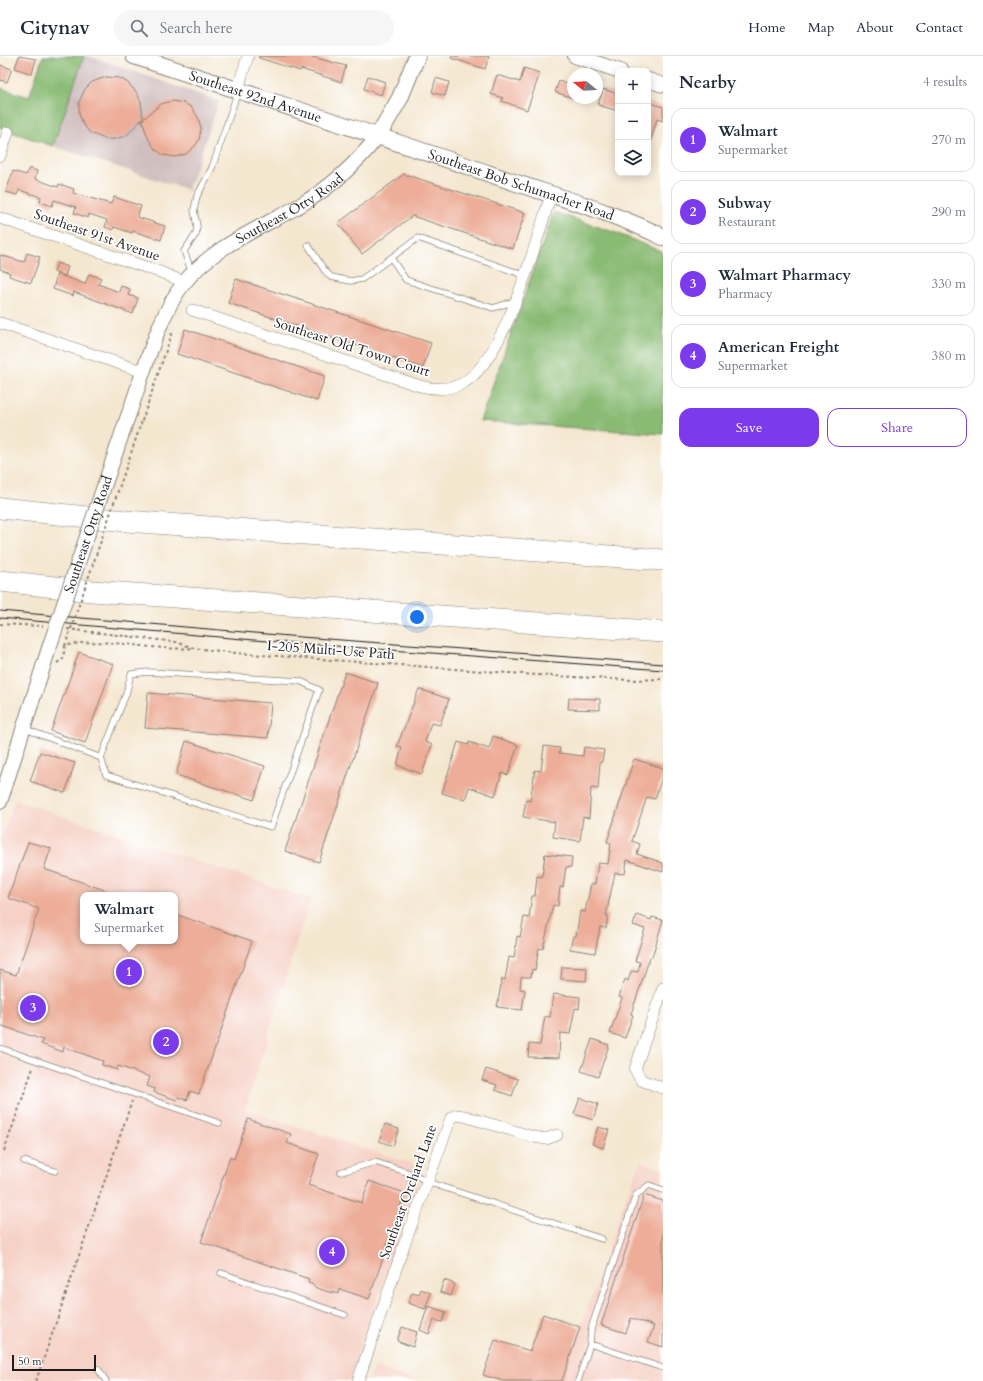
<!DOCTYPE html>
<meta charset="utf-8">
<style>
:root{--surface:#fff;--page:#f6f6f7;--text:#1f2937;--muted:#747a83;--line:#e0e1e3;--accent:#7c3aed}
body{margin:0;font-family:Cardo,serif;background:var(--page);color:var(--text)}
.controls{position:absolute;right:12px;top:12px;display:grid;overflow:hidden;border-radius:8px;box-shadow:0 2px 10px #0003}
.controls button{width:36px;height:36px;display:grid;place-items:center;padding:0;border:0;border-bottom:1px solid var(--line);background:var(--surface);color:var(--text);font:20px sans-serif}
.compass{position:absolute;left:567px;top:12px;width:36px;height:36px;border-radius:50%;background:var(--surface);box-shadow:0 2px 10px #0003;rotate:288deg}
.scale{position:absolute;left:12px;bottom:10px;width:84px;box-sizing:border-box;padding-left:4px;border:2px solid #1c1c1c;border-top:0;font-size:11px;line-height:14px;white-space:nowrap;color:#1c1c1c;-webkit-text-stroke:3px #fff;paint-order:stroke}
.you{position:absolute;left:417px;top:561px;width:14px;height:14px;margin:-10px;border:3px solid #fff;border-radius:50%;background:#1a73e8;box-shadow:0 0 0 6px #1a73e833}
.badge{display:grid;place-items:center;width:26px;height:26px;border-radius:50%;background:var(--accent);color:#fff;font-size:13px;font-weight:700}
.pin{position:absolute;translate:-50% -50%;border:2px solid #fff;box-shadow:0 1px 4px #0006}
.popup{position:absolute;left:80px;top:836px;width:98px;height:52px;box-sizing:border-box;display:grid;place-content:center;border-radius:8px;background:var(--surface);filter:drop-shadow(0 1px 3px #0005);font-size:13px;white-space:nowrap;color:var(--muted)}
.popup b{font-size:15px;color:var(--text)}
.popup::after{content:'';position:absolute;left:50%;top:100%;margin-left:-8px;border:8px solid transparent;border-top-color:var(--surface)}
.list{margin:0;padding:0;list-style:none}
h2{display:flex;justify-content:space-between;align-items:center;height:52px;margin:0;padding:0 16px;font-size:17px}
h2 small{font-size:13px;font-weight:400;color:var(--muted)}
.list li{display:grid;grid-template-columns:26px 1fr auto;gap:12px;align-items:center;box-sizing:border-box;height:64px;margin:0 8px 8px;padding:0 8px;border:1px solid var(--line);border-radius:12px}
.list b{display:block;font-size:15px;white-space:nowrap}
.list p{margin:0;font-size:13px;white-space:nowrap;color:var(--muted)}
.list em{font-size:13px;font-style:normal;color:var(--muted)}
.actions{display:flex;gap:8px;padding:12px 16px}
.actions a{flex:1;padding:9px 0;border:1px solid var(--accent);border-radius:12px;text-align:center;font-size:14px;color:var(--accent)}
.actions .main{background:var(--accent);color:#fff}
.icon{flex:none;width:22px;height:22px;fill:none;stroke:currentColor;stroke-width:2;stroke-linecap:round;stroke-linejoin:round}
.map{position:relative;flex:none;width:663px;height:1325px;overflow:hidden}
header{display:flex;align-items:center;gap:24px;box-sizing:border-box;height:56px;padding:0 20px;background:var(--surface);border-bottom:1px solid var(--line)}
header strong{font-size:19px}
nav{display:flex;gap:22px;margin-inline-start:auto;font-size:14px}
.search{width:280px;height:36px;background:var(--page);display:flex;align-items:center;gap:10px;box-sizing:border-box;padding:0 14px;border-radius:22px;color:var(--muted);font-size:15px}
main{display:flex}
aside{flex:1;background:var(--surface)}
.map>svg:first-child{display:block}
</style>
<header>
<strong>Citynav</strong>
<div class="search"><svg class="icon" aria-label="search" viewBox="0 0 24 24"><circle cx="10" cy="10" r="6"/><path d="M15 15l6 6"/></svg>Search here</div>
<nav><a>Home</a><a>Map</a><a>About</a><a>Contact</a></nav>
</header>
<main>
<div class="map">
<svg width="663" height="1325" viewBox="0 0 663 1325">
<rect width="100%" height="100%" fill="#fff"/>
<filter id="ink" filterUnits="userSpaceOnUse"><feTurbulence type="fractalNoise" baseFrequency=".025" numOctaves="2"/><feDisplacementMap in="SourceGraphic" scale="8" xChannelSelector="R" yChannelSelector="G"/><feConvolveMatrix kernelMatrix="1 2 1 2 8 2 1 2 1" color-interpolation-filters="sRGB"/></filter>
<filter id="wash" filterUnits="userSpaceOnUse"><feTurbulence type="fractalNoise" baseFrequency=".012" numOctaves="4" result="noise"/><feDisplacementMap in="SourceGraphic" scale="16" xChannelSelector="R" yChannelSelector="G"/><feGaussianBlur stdDeviation="0.9" result="paint"/><feColorMatrix in="noise" values="0 0 0 0 0 0 0 0 0 0 0 0 0 0 0 0 0 1.4 0 .05"/><feComposite in="paint" operator="in"/></filter>
<g filter="url(#wash)">
<rect width="100%" height="100%" fill="#f4e7d0"/>
<path fill="#f6d1c6" fill-rule="evenodd" d="M15,744L310,843L245,1054L423,1111L349,1325H0V786ZM83,839H175V885H83Z
M641,1105L663,1113V1325H559L594,1236L625,1144Z
M373,1311L417,1325H369Z"/>
<path fill="#d1bfbf" d="M84,0H89L219,45L188,134L53,90Z"/>
<path fill="#8abb74" stroke="#536c48" d="M43,0H84L53,90L0,72V32L29,41Z
M554,156L616,177L663,196V378L480,365Z"/>
<g id="blocks">
<path fill="#edad98" d="M19,0L36,3L32,18L15,12Z
M259,0H309L346,10L341,26L301,13L300,15L259,2Z
M451,0H489L485,13L451,2Z
M0,9L12,13L7,26L0,24Z
M524,12L540,17L527,54L502,45L503,42L491,38L497,19L520,26Z
M368,20L385,26L381,39L364,33Z
M106,21L120,22L128,27L137,37L141,46L143,62L127,79L116,83H105L90,77L83,68L79,58V46L85,33L92,26Z
M436,22L449,26L445,40L432,36Z
M559,25L573,30V42L555,36Z
M603,33L618,38V55L598,49Z
M172,45L184,47L191,51L198,61L201,72L199,84L195,90L186,98L175,101L163,99L154,92L148,82L142,64L161,48Z
M648,46L663,51V65L657,63L650,87L648,86Z
M29,112L37,115L35,123L58,131L59,128L74,133L73,137L111,148L114,141L141,150L137,161L165,170L161,184L133,175L132,177L114,171L113,174L105,171L107,164L89,158L88,162L74,157L76,151L54,144L52,150L40,146L41,141L19,134L17,139L6,136L13,115L26,119Z
M404,118L525,157L513,193L412,160L362,198L338,167Z
M27,197L40,201L31,227L9,220L10,217L0,213V199L24,206Z
M57,207L68,211L65,220L54,216Z
M57,218L85,228L89,218L101,222L98,228L119,236L121,230L130,233L128,239L138,242L133,258L74,236L73,240L53,233Z
M236,223L431,287L423,312L228,247Z
M185,273L325,320L317,345L177,298Z
M79,596L113,608L85,687L51,675Z
M345,616L378,627L319,806L285,795Z
M419,633L449,643L440,669L431,667L425,686L432,689L422,718L397,709L402,691L397,690Z
M148,637L271,647L268,682L145,672Z
M569,642L600,643V654L568,653Z
M493,680L518,689L508,719L502,717L495,740L469,731L465,744L442,737L458,686L469,689V686L489,693Z
M186,685L265,710L254,744L176,719Z
M544,690L560,692L559,697L583,700L584,691L604,694L602,706H600L598,733L591,732L589,762L583,761L580,785L553,781L555,766L523,761L526,744L530,745L535,714L541,715Z
M40,696L75,707L65,737L30,725Z
M634,703L663,712V718L655,743L647,741L632,785L640,788L637,798L663,807V816L627,804L625,818L615,817L606,859H608L606,872L600,871L595,897L570,893L573,880H576L580,855L585,856L591,828H595L598,807L608,808L611,787L607,786Z
M28,786L51,792L44,813L116,838L115,839H83V885H175V858L252,885L199,1038L190,1035L187,1044L178,1041L177,1044L154,1036L155,1033L147,1030L150,1021L118,1010L117,1014L102,1009L103,1005L64,991L63,996L41,988L43,984L0,969V914L16,919L39,853L8,842Z
M545,798L572,801L571,811H566L563,831H560L558,850L553,849L543,893L539,892L535,914L532,913L531,921H521L520,933L525,934L522,954L497,951L502,923L505,924L509,901L514,902L517,880L520,881L524,861L529,862L532,840H535L537,820L542,821Z
M637,859L651,864L652,861L663,864L652,901H650L631,958L633,959L625,982L610,977L622,942L619,941L625,923L628,925L631,915L638,916L640,906L635,905L645,873L633,869Z
M562,911L587,912L586,925L561,923Z
M553,938L580,941L579,953L575,952L570,978L560,977L559,1002L528,1001L529,988L540,989L545,960L550,961Z
M592,983L609,989L598,1021L581,1015Z
M486,1013L518,1023L512,1040L495,1034L497,1029L482,1024Z
M580,1042L598,1048L593,1064L574,1058Z
M248,1063L291,1078L287,1087L319,1098L308,1129L362,1147L369,1125L405,1137L369,1243L340,1233L339,1238L332,1235V1237L314,1231V1229L308,1227L309,1223L201,1186L230,1101L234,1103Z
M385,1068L399,1073L393,1090L379,1085Z
M598,1071L609,1074L603,1092L592,1088Z
M644,1139L663,1145V1291L648,1286L654,1270L631,1262L626,1277L601,1269Z
M444,1224L455,1228L451,1240L440,1236Z
M421,1233L431,1237L425,1253L408,1247L412,1237L419,1239Z
M428,1250L446,1256L442,1266L434,1264L429,1278L420,1274Z
M543,1258L580,1271L562,1325H503L483,1319L495,1284L530,1295Z
M402,1271L417,1276L413,1291L397,1285Z"/>
</g>
</g>
<g filter="url(#ink)">
<use href="#blocks" fill-opacity="0" stroke="#888276" stroke-width="1"/>
<g fill="none" stroke-linecap="round" stroke-linejoin="round">
<defs>
<path id="service" d="M308,189L325,215L331,221L351,225L362,223L418,182L524,219
M391,202L406,224L493,252L515,245
M192,217L184,195L196,178L197,170L194,154L197,140L212,112L238,35
M23,672L101,702L106,719L271,771L319,634L300,625L148,616L131,618L126,638L101,702
M0,992L219,1067
M24,1105L55,1115
M341,1116L375,1106L416,1119L427,1126L602,1183
M221,1217L345,1259
M590,1288L591,1273L636,1139L649,1129L663,1134
M98,1313L106,1325
M578,1325L590,1288L663,1312"/>
<path id="minor" d="M238,35L242,19L248,0
M0,100L8,76
M0,162L160,216L184,226
M192,254L420,330C432,333 446,334 459,329C504,311 536,184 551,139
M0,267L144,316
M663,932L635,1013L641,1024L663,1032
M358,1325L404,1189L451,1062L456,1059L464,1060L534,1081L546,1083L557,1079"/>
<g id="tertiary">
<path d="M575,0L620,15"/>
<path d="M648,24L663,29"/>
<path id="s1" d="M127,363C142,323 158,259 184,227C214,189 262,172 302,148C333,130 356,108 378,80"/>
<path d="M0,746L50,589"/>
</g>
<g id="secondary">
<path id="s2" d="M134,0C254,40 374,78 493,119C549,139 609,154 663,181"/>
<path d="M378,80L400,42L417,0"/>
</g>
<path id="motorway" d="M0,452L126,465L663,504
M0,525L92,535L663,576"/>
</defs>
<use href="#service" stroke="#888276" stroke-width="7"/>
<use href="#minor" stroke="#888276" stroke-width="12"/>
<use href="#tertiary" stroke="#888276" stroke-width="16"/>
<use href="#secondary" stroke="#888276" stroke-width="18"/>
<use href="#motorway" stroke="#888276" stroke-width="22"/>
<path stroke="#888276" stroke-width="2" stroke-dasharray="3 3" stroke-linecap="butt" d="M142,365L173,274
M0,568L43,570
M67,573L176,586L194,592L236,597L537,619L631,624L663,623
M57,607L63,603L65,590C104,579 152,596 193,592
M4,1095L33,1012
M36,1325L132,1045"/>
<use href="#service" stroke="#fff" stroke-width="5.5"/>
<use href="#minor" stroke="#fff" stroke-width="11"/>
<use href="#tertiary" stroke="#fff" stroke-width="14"/>
<use href="#secondary" stroke="#fff" stroke-width="16"/>
<use href="#motorway" stroke="#fff" stroke-width="21"/>
<path stroke="#1c1c1c" stroke-width="1" d="M0,555L301,581L663,608
M0,562L254,584L663,614"/>
<defs>
<g id="tertiary-bridge">
<path id="s3" d="M50,589L127,363"/>
</g>
</defs>
<use href="#tertiary-bridge" stroke="#888276" stroke-width="16" stroke-linecap="butt"/>
<path stroke="#888276" stroke-width="2" stroke-dasharray="3 3" stroke-linecap="butt" d="M65,590L142,365"/>
<use href="#tertiary-bridge" stroke="#fff" stroke-width="14"/>
</g>
</g>
<g text-anchor="middle" dominant-baseline="central" stroke-width="3.5" stroke-linejoin="round" paint-order="stroke">
<g font-size="14" fill="#1c1c1c" stroke="#fff">
<text stroke="none"><textPath href="#s2" startOffset="128">Southeast 92nd Avenue</textPath></text>
<text stroke="none"><textPath href="#s2" startOffset="408">Southeast Bob Schumacher Road</textPath></text>
<text stroke="none"><textPath href="#s1" startOffset="278">Southeast Otty Road</textPath></text>
<text transform="translate(97 179) rotate(19)">Southeast 91st Avenue</text>
<text transform="translate(352 291) rotate(18)">Southeast Old Town Court</text>
<text stroke="none"><textPath href="#s3" startOffset="117">Southeast Otty Road</textPath></text>
<text transform="translate(331 594) rotate(4)">I-205 Multi-Use Path</text>
<text transform="translate(408 1136) rotate(-70)">Southeast Orchard Lane</text>
</g>
</g>
</svg>
<div class="controls">
<button>+</button>
<button>−</button>
<button><svg class="icon" aria-label="layers" viewBox="0 0 24 24"><path d="M12 4l9 5-9 5-9-5zM3 14l9 5 9-5"/></svg></button>
</div>
<svg class="compass" viewBox="-18 -18 36 36"><path d="M0-13l5 13h-10z" fill="#e53935"/><path d="M0 13l5-13h-10z" fill="#747a83"/></svg>
<div class="scale">50 m</div>
<div class="you"></div>
<div class="pin badge" style="left:129px;top:916px">1</div>
<div class="popup"><b>Walmart</b>Supermarket</div>
<div class="pin badge" style="left:166px;top:986px">2</div>
<div class="pin badge" style="left:33px;top:952px">3</div>
<div class="pin badge" style="left:332px;top:1196px">4</div>
</div>
<aside>
<h2>Nearby<small>4 results</small></h2>
<ul class="list">
<li><span class="badge">1</span><div><b>Walmart</b><p>Supermarket</p></div><em>270 m</em></li>
<li><span class="badge">2</span><div><b>Subway</b><p>Restaurant</p></div><em>290 m</em></li>
<li><span class="badge">3</span><div><b>Walmart Pharmacy</b><p>Pharmacy</p></div><em>330 m</em></li>
<li><span class="badge">4</span><div><b>American Freight</b><p>Supermarket</p></div><em>380 m</em></li>
</ul>
<div class="actions"><a class="main">Save</a><a>Share</a></div>
</aside>
</main>
